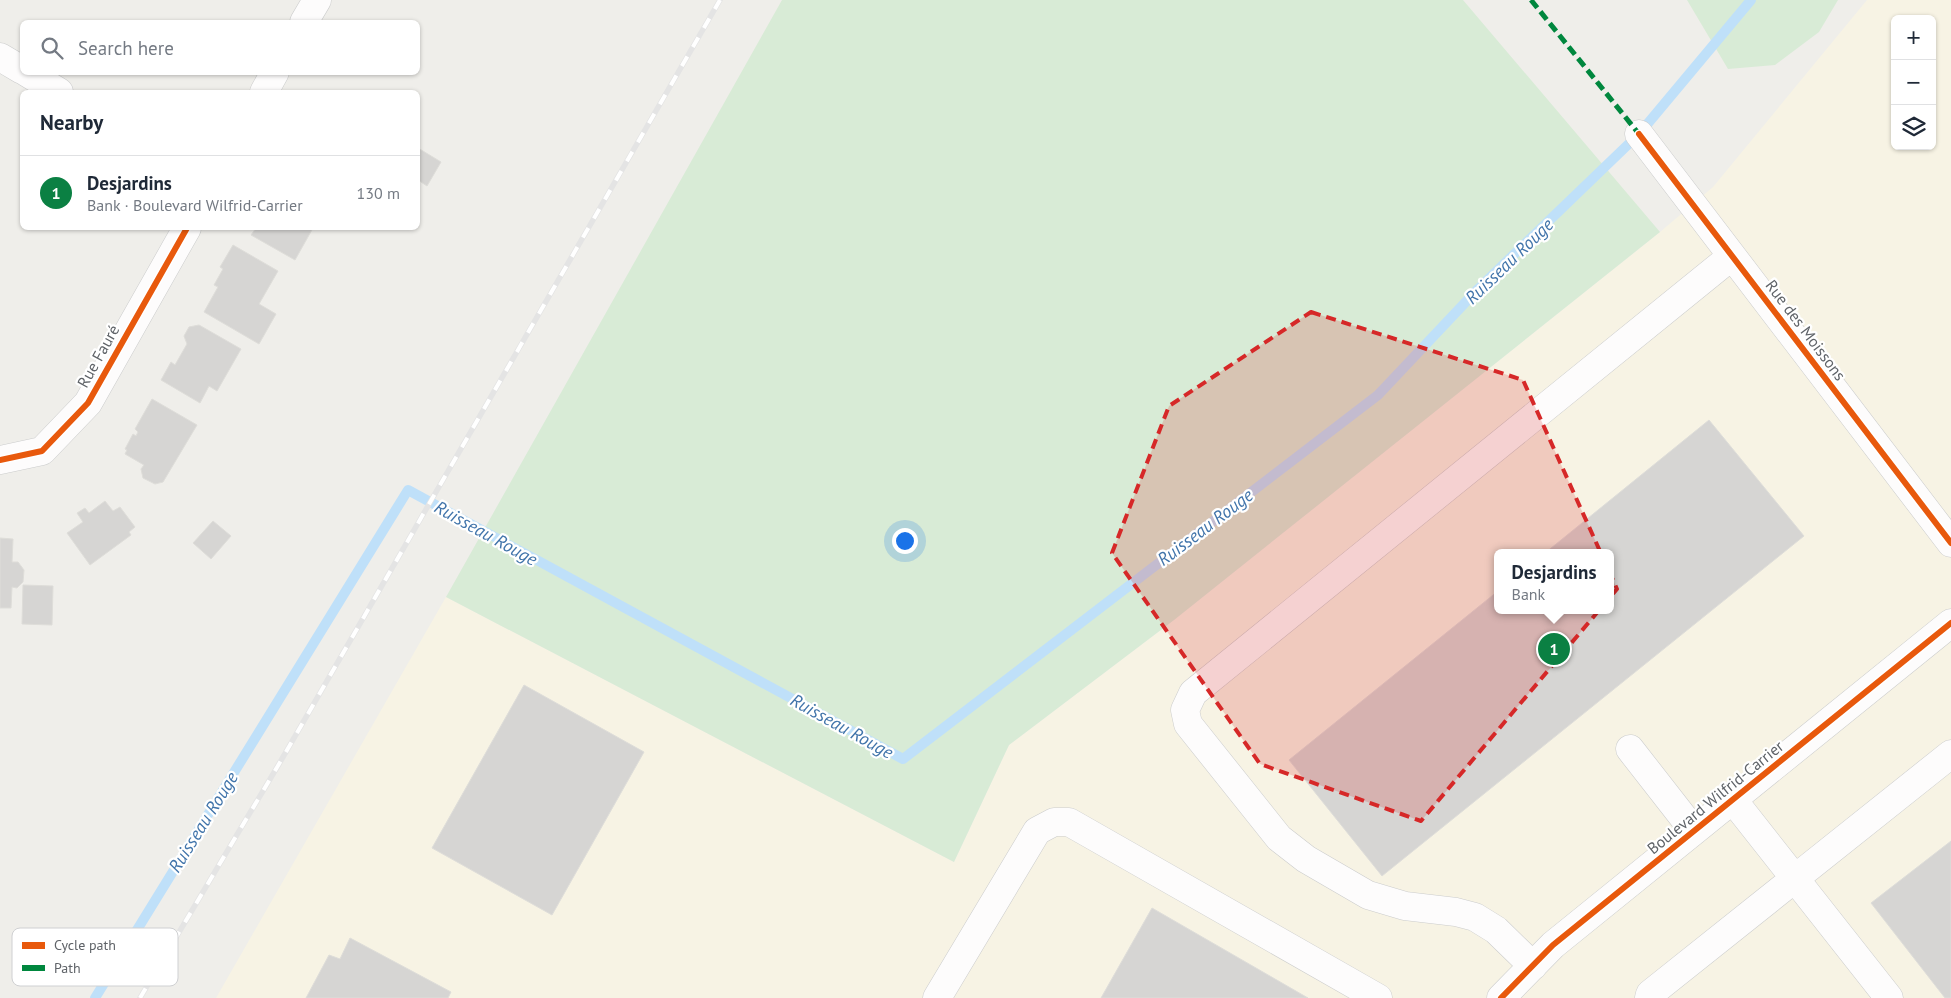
<!DOCTYPE html>
<meta charset="utf-8">
<style>
:root{--surface:#fff;--page:#f6f6f7;--text:#1f2937;--muted:#747a83;--line:#e0e1e3;--accent:#0b8043}
body{margin:0;font-family:"PT Sans",sans-serif;background:var(--page);color:var(--text)}
.controls{position:absolute;right:15px;top:15px;display:grid;overflow:hidden;border-radius:8px;box-shadow:0 1px 4px #0004}
.controls button{width:45px;height:45px;display:grid;place-items:center;padding:0;border:0;border-bottom:1px solid var(--line);background:var(--surface);color:var(--text);font:25px sans-serif}
.you{position:absolute;left:904px;top:540px;width:18px;height:18px;margin:-12px;border:4px solid #fff;border-radius:50%;background:#1a73e8;box-shadow:0 0 0 8px #1a73e833}
.badge{display:grid;place-items:center;width:32px;height:32px;border-radius:50%;background:var(--accent);color:#fff;font-size:16px;font-weight:700}
.pin{position:absolute;translate:-50% -50%;border:2px solid #fff;box-shadow:0 1px 5px #0006}
.popup{position:absolute;left:1494px;top:549px;width:120px;height:65px;box-sizing:border-box;display:grid;place-content:center;border-radius:8px;background:var(--surface);filter:drop-shadow(0 1px 4px #0005);font-size:16px;white-space:nowrap;color:var(--muted)}
.popup b{font-size:19px;color:var(--text)}
.popup::after{content:'';position:absolute;left:50%;top:100%;margin-left:-10px;border:10px solid transparent;border-top-color:var(--surface)}
.list{margin:0;padding:0;list-style:none}
h2{display:flex;justify-content:space-between;align-items:center;height:65px;margin:0;padding:0 20px;font-size:21px}
h2 small{font-size:16px;font-weight:400;color:var(--muted)}
.list li{display:grid;grid-template-columns:32px 1fr auto;gap:15px;align-items:center;box-sizing:border-box;height:75px;padding:0 20px;border-top:1px solid var(--line)}
.list b{display:block;font-size:19px;white-space:nowrap}
.list p{margin:0;font-size:16px;white-space:nowrap;color:var(--muted)}
.list em{font-size:16px;font-style:normal;color:var(--muted)}
.icon{flex:none;width:28px;height:28px;fill:none;stroke:currentColor;stroke-width:2;stroke-linecap:round;stroke-linejoin:round}
.map{position:relative;flex:none;width:1951px;height:998px;overflow:hidden}
.search{position:absolute;background:var(--surface);box-shadow:0 1px 4px #0004;left:20px;top:20px;width:400px;height:55px;display:flex;align-items:center;gap:12px;box-sizing:border-box;padding:0 18px;border-radius:8px;color:var(--muted);font-size:19px}
.panel{position:absolute;background:var(--surface);box-shadow:0 1px 4px #0004;left:20px;top:90px;width:400px;height:140px;border-radius:8px}
.map>svg:first-child{display:block}
</style>
<div class="map">
<svg width="1951" height="998" viewBox="0 0 1951 998">
<rect width="100%" height="100%" fill="#efeeea"/>
<path fill="#f7f3e4" fill-rule="evenodd" d="M1867,0H1951V998H216L446,597L954,862L1009,745L1174,620L1660,232L1713,187ZM1895,19H1932V146H1895ZM1498,553H1610V610H1498Z"/>
<path fill="#d8ebd6" d="M782,0H1463L1660,232L1174,620L1009,745L954,862L446,597Z
M1687,0H1838L1819,32L1775,65L1728,69Z"/>
<g fill="none" stroke-linecap="round" stroke-linejoin="round">
<path stroke="#bfe0f9" stroke-width="10" d="M95,998L408,490L903,759L1378,395L1478,289L1639,134L1751,0"/>
</g>
<path fill="#d6d5d3" stroke="#deddd9" d="M418,148L441,162L427,186L418,180Z
M256,228H313L295,260L251,235Z
M233,245L278,271L259,304L276,314L259,344L204,312L218,287L214,285L223,269L220,267Z
M199,325L241,349L217,391L209,386L200,403L161,380L171,362L175,365L187,344L184,336L189,327Z
M152,399L197,425L163,482L155,484L143,478L141,469L144,465L125,454L127,450L125,449L133,434L136,436L138,432L135,429Z
M1709,420L1804,536L1382,876L1289,760L1498,591V610H1610V553H1545Z
M105,501L113,511L120,507L135,527L129,532L131,535L90,565L67,533L83,522L77,513L85,508L89,513Z
M213,521L231,536L211,559L193,543Z
M0,538L13,539L12,562H18L24,570L23,582L17,588L12,587L11,608H0Z
M23,585L53,586L52,625L22,624Z
M524,685L644,752L552,915L432,848Z
M1951,841V998H1945L1871,903Z
M1152,908L1308,998H1101Z
M350,938L451,992L448,998H306L329,955L340,959Z"/>
<g fill="none" stroke-linecap="round" stroke-linejoin="round">
<defs>
<path id="minor" d="M304,22L317,0
M0,57L22,70
M26,72L59,92
M264,92L275,72
M1639,134L1951,543
M0,460L42,451L88,403L187,228
M1630,749L1694,831
M1733,800L1889,998
M1533,966L1496,930L1475,917L1456,912L1405,906L1368,895L1306,859L1279,838L1188,724L1185,710L1193,693L1732,256
M937,998L1037,831L1054,822H1069L1378,998
M1501,998L1553,945L1951,623
M1649,998L1650,994L1951,754"/>
</defs>
<use href="#minor" stroke="#cbcccc" stroke-width="29"/>
<use href="#minor" stroke="#fdfcfc" stroke-width="28"/>
<defs>
<path id="rail" d="M140,998L279,764L720,0"/>
</defs>
<use href="#rail" stroke="#e4e4e4" stroke-width="5.5"/>
<use href="#rail" stroke="#fff" stroke-width="4" stroke-dasharray="11" stroke-linecap="butt"/>
<path stroke="#00873e" stroke-width="5" stroke-dasharray="10 5" stroke-linecap="butt" d="M1531,0L1639,134"/>
<defs>
<path id="cycleway" d="M1639,134L1951,543
M0,460L42,451L88,403L187,228
M1501,998L1553,945L1951,623"/>
</defs>
<use href="#cycleway" stroke="#fff" stroke-width="9"/>
<use href="#cycleway" stroke="#e8590c" stroke-width="6"/>
</g>
<path fill="#d62828" fill-opacity="0.2" stroke="#d62828" stroke-width="4" stroke-dasharray="10 6" stroke-linejoin="round" d="M1311,312L1523,380L1617,589L1421,821L1260,764L1112,553L1169,406Z"/>
<g text-anchor="middle" dominant-baseline="central" stroke-width="4.5" stroke-linejoin="round" paint-order="stroke">
<g font-size="16" fill="#5f6368" stroke="#fff">
<text transform="translate(1806 330) rotate(53)">Rue des Moissons</text>
<text transform="translate(98 356) rotate(-61)">Rue Fauré</text>
<text transform="translate(1715 797) rotate(-39)">Boulevard Wilfrid-Carrier</text>
</g>
<g font-size="18" font-style="italic" fill="#4174aa" stroke="#fff">
<text transform="translate(1509 261) rotate(-44)">Ruisseau Rouge</text>
<text transform="translate(1205 527) rotate(-37)">Ruisseau Rouge</text>
<text transform="translate(486 533) rotate(29)">Ruisseau Rouge</text>
<text transform="translate(842 726) rotate(29)">Ruisseau Rouge</text>
<text transform="translate(203 822) rotate(-58)">Ruisseau Rouge</text>
</g>
</g>
<rect x="12" y="928" width="166" height="58" rx="8" fill="#fff" stroke="#cfd0d2" stroke-width="1"/>
<rect x="22" y="942" width="23" height="7" fill="#e8590c"/>
<rect x="22" y="965" width="23" height="6" fill="#00873e"/>
<g font-size="14" fill="#5f6368">
<text x="54" y="950">Cycle path</text>
<text x="54" y="973">Path</text>
</g>
</svg>
<div class="controls">
<button>+</button>
<button>−</button>
<button><svg class="icon" aria-label="layers" viewBox="0 0 24 24"><path d="M12 4l9 5-9 5-9-5zM3 14l9 5 9-5"/></svg></button>
</div>
<div class="you"></div>
<div class="pin badge" style="left:1554px;top:649px">1</div>
<div class="popup"><b>Desjardins</b>Bank</div>
<div class="search"><svg class="icon" aria-label="search" viewBox="0 0 24 24"><circle cx="10" cy="10" r="6"/><path d="M15 15l6 6"/></svg>Search here</div>
<section class="panel">
<h2>Nearby<small></small></h2>
<ul class="list">
<li><span class="badge">1</span><div><b>Desjardins</b><p>Bank · Boulevard Wilfrid-Carrier</p></div><em>130 m</em></li>
</ul>
</section>
</div>
